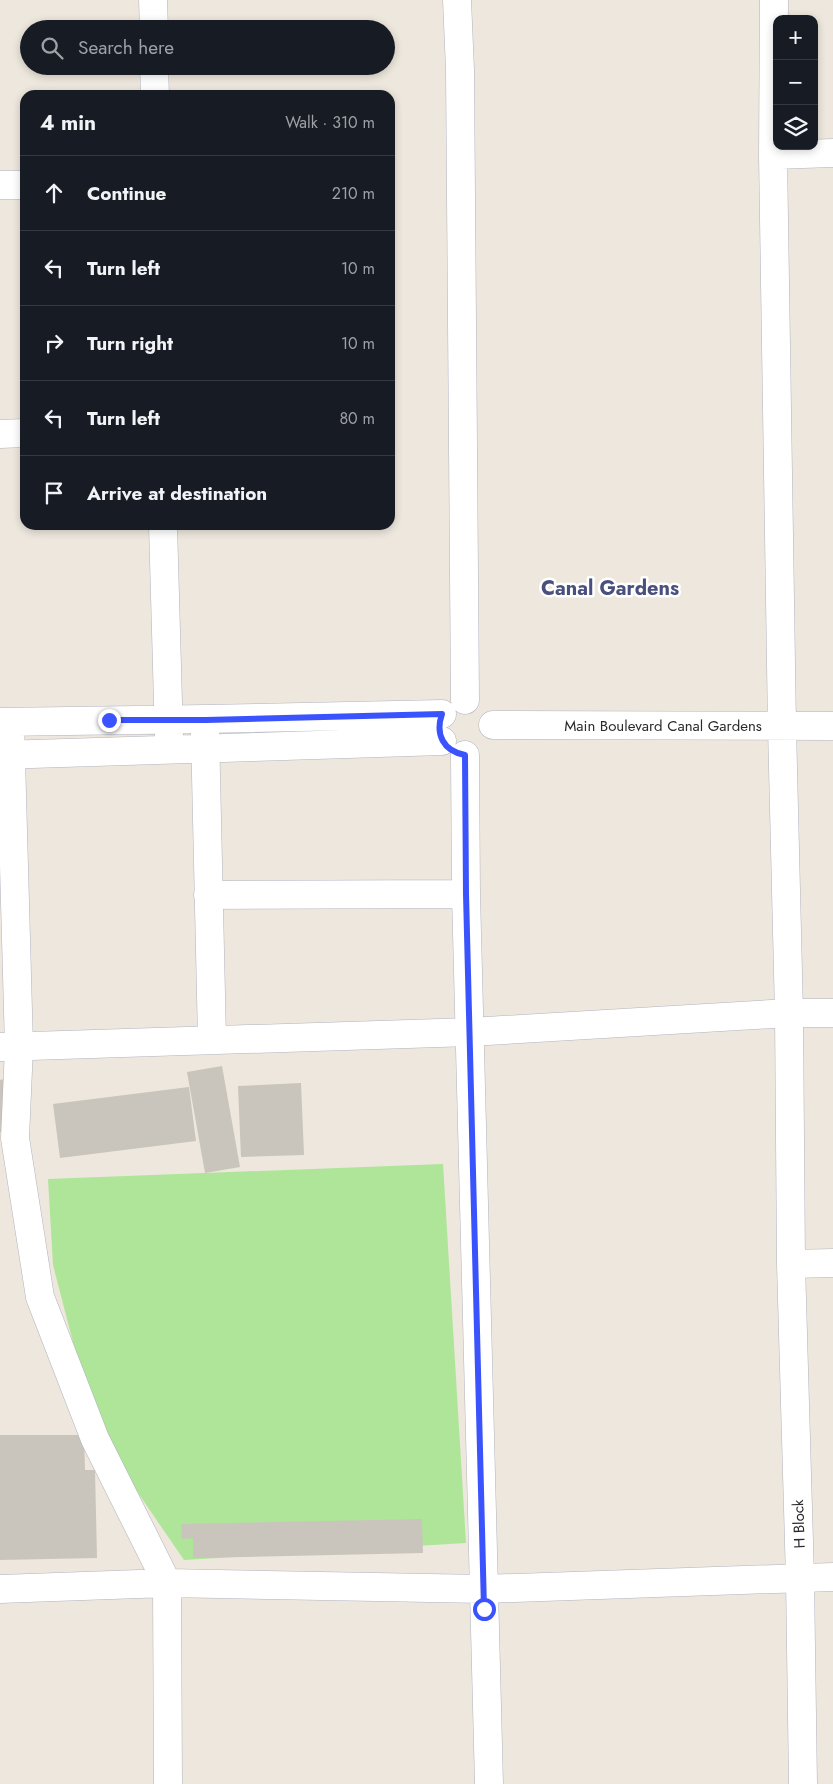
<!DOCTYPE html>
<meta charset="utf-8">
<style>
:root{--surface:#171b24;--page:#242831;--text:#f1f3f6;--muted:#9ea1a6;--line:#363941}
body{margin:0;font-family:Jost,sans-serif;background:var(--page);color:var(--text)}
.controls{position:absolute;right:15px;top:15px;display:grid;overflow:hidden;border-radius:10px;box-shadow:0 2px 8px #0003}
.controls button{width:45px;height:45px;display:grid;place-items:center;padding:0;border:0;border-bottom:1px solid var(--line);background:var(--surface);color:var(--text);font:25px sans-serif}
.stop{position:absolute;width:15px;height:15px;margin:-11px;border:4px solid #3b53fd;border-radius:50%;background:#fff}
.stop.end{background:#3b53fd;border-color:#fff;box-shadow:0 1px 5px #0008}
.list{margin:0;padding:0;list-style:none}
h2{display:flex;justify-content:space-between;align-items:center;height:65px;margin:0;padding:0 20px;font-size:21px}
h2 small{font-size:16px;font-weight:400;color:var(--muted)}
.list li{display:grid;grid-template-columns:32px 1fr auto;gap:15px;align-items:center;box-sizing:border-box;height:75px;padding:0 20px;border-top:1px solid var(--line)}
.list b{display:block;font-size:19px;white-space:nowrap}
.list em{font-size:16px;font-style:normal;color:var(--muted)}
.icon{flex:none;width:28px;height:28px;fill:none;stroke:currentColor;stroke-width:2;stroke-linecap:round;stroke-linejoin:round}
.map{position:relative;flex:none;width:833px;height:1784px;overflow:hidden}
.search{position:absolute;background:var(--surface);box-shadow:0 2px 8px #0003;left:20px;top:20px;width:375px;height:55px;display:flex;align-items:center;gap:12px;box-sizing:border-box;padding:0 18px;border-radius:28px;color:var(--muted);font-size:19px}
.panel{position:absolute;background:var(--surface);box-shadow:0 2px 8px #0003;left:20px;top:90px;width:375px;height:440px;border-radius:15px}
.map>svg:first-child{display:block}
</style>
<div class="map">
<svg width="833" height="1784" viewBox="0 0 833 1784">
<rect width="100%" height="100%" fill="#ede7dd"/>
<path fill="#aee599" d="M443,1164L466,1543L184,1560L121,1468L75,1350L53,1265L48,1179Z"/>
<path fill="#c9c5bc" d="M222,1066L240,1167L205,1173L187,1072Z
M4,1079L5,1132H0V1080Z
M301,1083L304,1155L241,1157L238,1086Z
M189,1087L196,1141L60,1158L53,1104Z
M0,1435H84L85,1470H95L97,1558L0,1560Z
M422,1519L423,1553L193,1558V1538L182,1539L181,1524Z"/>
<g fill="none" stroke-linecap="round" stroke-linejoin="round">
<defs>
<path id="street" d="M153,0L154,29
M457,0L460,70L465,700
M774,0L773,155L782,727L789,1013L791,1264L800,1578L803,1784
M154,66L155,95
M773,155L833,153
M0,185H25
M0,434L25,433
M163,525L169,738
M0,722L206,719L442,714
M10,722L19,1047L15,1138L40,1297L95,1439L167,1583L168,1784
M493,725L833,726
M205,731L212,1039
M0,755L442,741
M465,755L466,894L489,1784
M208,895L466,894
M0,1047L470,1032L789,1013H833
M791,1264L833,1263
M0,1589L167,1583L483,1589L833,1577"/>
</defs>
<use href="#street" stroke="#b1b3bf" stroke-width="29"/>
<use href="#street" stroke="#fff" stroke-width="28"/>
</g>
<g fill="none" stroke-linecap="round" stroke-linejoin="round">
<path stroke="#3b53fd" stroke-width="6" d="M109,720H206L442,714C435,734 443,751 465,755L466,894L484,1609"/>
</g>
<g text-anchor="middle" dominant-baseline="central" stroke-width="5" stroke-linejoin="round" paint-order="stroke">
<g font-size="15" fill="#2b2b2b" stroke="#fff">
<text x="663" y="726">Main Boulevard Canal Gardens</text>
<text transform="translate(799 1524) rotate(-92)">H Block</text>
</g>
<g font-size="20" font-weight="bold" fill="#4a507d" stroke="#fff">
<text x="610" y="588">Canal Gardens</text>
</g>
</g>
</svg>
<div class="controls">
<button>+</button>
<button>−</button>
<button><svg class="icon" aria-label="layers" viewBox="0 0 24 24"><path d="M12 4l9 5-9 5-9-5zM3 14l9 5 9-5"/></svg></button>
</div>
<div class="stop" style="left:484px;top:1609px"></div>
<div class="stop end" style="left:109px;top:720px"></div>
<div class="search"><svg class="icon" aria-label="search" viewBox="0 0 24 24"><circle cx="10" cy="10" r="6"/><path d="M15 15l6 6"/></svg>Search here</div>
<section class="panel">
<h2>4 min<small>Walk · 310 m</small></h2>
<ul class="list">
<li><svg class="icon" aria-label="ahead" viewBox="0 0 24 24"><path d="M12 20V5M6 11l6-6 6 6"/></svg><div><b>Continue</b></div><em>210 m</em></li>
<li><svg class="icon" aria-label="left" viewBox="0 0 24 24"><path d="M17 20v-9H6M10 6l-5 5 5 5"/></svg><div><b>Turn left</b></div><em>10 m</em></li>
<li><svg class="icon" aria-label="right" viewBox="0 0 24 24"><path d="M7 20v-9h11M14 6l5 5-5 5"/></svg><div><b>Turn right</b></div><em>10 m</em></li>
<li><svg class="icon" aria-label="left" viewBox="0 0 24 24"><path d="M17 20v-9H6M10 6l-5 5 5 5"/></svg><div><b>Turn left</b></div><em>80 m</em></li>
<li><svg class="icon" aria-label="arrive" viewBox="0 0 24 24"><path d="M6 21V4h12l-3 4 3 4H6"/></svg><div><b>Arrive at destination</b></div></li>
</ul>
</section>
</div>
